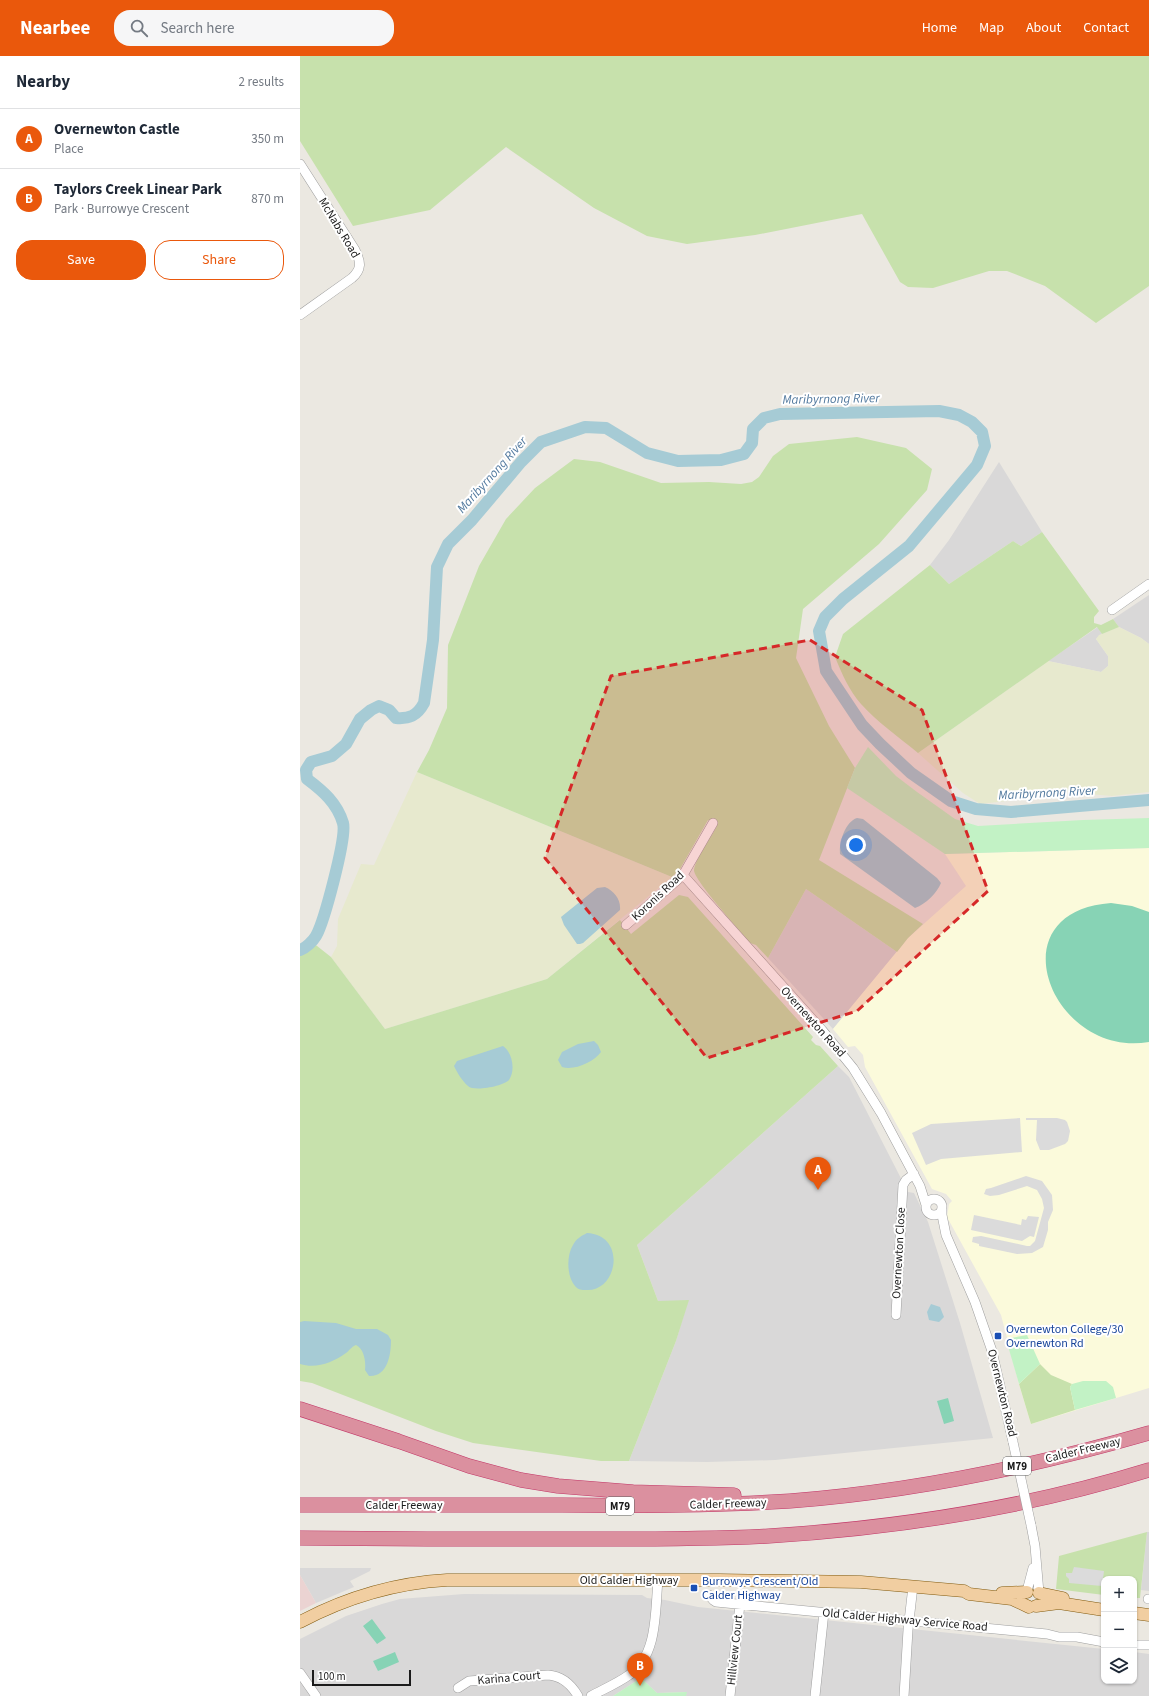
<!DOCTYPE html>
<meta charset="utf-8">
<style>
:root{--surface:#fff;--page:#f6f6f7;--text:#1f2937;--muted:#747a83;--line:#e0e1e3;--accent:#ea580c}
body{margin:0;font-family:"Source Sans 3",sans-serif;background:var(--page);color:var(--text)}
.controls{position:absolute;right:12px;bottom:12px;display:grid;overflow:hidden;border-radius:8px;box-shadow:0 1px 3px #0004}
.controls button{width:36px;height:36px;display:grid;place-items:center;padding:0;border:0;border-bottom:1px solid var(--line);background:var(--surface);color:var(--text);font:20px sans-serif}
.scale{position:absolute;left:12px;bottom:10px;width:99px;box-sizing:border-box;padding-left:4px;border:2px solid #1b1b1b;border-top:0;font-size:11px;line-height:14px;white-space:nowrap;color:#1b1b1b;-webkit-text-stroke:3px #fff;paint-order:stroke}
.you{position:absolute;left:556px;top:789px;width:14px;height:14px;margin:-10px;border:3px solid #fff;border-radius:50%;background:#1a73e8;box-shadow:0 0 0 6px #1a73e833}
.badge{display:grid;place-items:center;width:26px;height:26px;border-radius:50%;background:var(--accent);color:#fff;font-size:13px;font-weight:700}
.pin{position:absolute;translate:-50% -33px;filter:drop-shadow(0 1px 2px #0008)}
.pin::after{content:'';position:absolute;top:21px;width:14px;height:12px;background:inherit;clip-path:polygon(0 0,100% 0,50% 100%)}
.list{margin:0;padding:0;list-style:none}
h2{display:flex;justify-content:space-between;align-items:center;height:52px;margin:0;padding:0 16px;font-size:17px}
h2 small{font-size:13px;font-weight:400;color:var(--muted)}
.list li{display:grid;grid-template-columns:26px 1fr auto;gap:12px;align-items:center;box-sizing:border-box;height:60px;padding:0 16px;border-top:1px solid var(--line)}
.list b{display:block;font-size:15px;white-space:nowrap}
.list p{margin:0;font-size:13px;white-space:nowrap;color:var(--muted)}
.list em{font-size:13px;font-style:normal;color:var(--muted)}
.actions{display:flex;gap:8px;padding:12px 16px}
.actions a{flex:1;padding:9px 0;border:1px solid var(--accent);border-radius:16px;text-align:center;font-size:14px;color:var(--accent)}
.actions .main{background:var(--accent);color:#fff}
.icon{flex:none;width:22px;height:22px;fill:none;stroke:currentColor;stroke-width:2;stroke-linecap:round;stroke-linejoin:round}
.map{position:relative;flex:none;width:849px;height:1640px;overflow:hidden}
header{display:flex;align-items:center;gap:24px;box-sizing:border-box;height:56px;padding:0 20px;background:var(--accent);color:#fff}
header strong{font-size:19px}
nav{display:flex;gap:22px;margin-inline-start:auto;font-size:14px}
.search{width:280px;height:36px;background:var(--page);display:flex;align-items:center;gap:10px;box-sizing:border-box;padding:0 14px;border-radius:16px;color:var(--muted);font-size:15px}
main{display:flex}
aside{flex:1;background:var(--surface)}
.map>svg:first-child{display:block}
</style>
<header>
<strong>Nearbee</strong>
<div class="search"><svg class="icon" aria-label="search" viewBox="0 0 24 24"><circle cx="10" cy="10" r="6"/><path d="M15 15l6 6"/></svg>Search here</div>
<nav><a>Home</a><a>Map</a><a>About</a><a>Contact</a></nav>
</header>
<main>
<aside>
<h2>Nearby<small>2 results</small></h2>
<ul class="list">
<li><span class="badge">A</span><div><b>Overnewton Castle</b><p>Place</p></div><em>350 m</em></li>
<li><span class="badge">B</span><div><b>Taylors Creek Linear Park</b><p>Park · Burrowye Crescent</p></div><em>870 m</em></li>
</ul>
<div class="actions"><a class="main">Save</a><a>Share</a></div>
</aside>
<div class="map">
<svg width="849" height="1640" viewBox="0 0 849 1640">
<rect width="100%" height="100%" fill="#ebe8e1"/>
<path fill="#d9d8d8" d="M699,406L742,476L721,490L713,485L649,528L630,509L649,484Z
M849,539V588L841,582L819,571L813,563Z
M798,571L802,578L796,583L808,600V610L801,616L748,605Z
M506,833L597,896L533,973L468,902Z
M538,1010L549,1021L608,1136L614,1137L628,1166L660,1267L693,1382L475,1404L407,1406L329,1405L376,1285L388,1245H358L337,1189Z
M847,1476H849V1535L841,1534Z
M0,1512H71L70,1515L50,1525L54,1531L16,1547L0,1519Z
M164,1538L342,1539L347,1542L365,1544L398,1551L804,1593V1625H834V1596L849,1598V1640H386V1636L357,1637L341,1622L313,1640H0V1583L46,1560L82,1548L100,1543Z"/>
<path fill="#ebd3d2" d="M0,1519L16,1547L0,1555Z"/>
<path fill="#fbfadb" d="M849,792V1332L731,1368L719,1328L701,1259L647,1161L649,1148L652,1145L646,1138L632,1133L565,1011L563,999L555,990L548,991L533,973L608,882L666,830L645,798Z"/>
<path fill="#e7e9ce" d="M819,571L841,582L849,588V736L812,740L765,736L724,740L707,745L680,748L663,737L618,697L748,605L801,616L808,610V600L796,583L799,579Z
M117,716L372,821L247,923L85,973L31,901L37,890L38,863L61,808L74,809Z"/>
<path fill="#c7e1ac" d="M0,0H849V230L796,267L745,230L707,215H689L633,232L608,231L600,226L562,158L455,179L387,188L347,180L294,152L206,91L130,154L53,170L0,85Z
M557,381L606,392L632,413L627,434L579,488L503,553L496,602L529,670L555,712L519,804L623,868L608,882L597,896L506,833L468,902L456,889L450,887C441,876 393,823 394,814C395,804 412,780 417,770L408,764L380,813L372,821L117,716L129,694L147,652L148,589L179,510L206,463L235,432L274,403L300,406L361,427L409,426L441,428L452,426L459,421L473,400L489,388Z
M742,476L799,555L794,561V567L801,569L813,563L819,571L802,578L797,571L618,697C599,681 577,666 561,648C549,634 542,618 535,601L543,578L630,509L649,528L713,485L721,490Z
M379,839L388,841L513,981L511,984L516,989L520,990L538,1010L337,1189L358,1245L389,1244L376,1285L329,1405H301L173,1387L136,1375L12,1327L0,1325V897L9,894L12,886L31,901L85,973L247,923L320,864L331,878Z
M740,1308L751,1319L772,1328L770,1331L775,1354L731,1368L719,1328Z
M847,1476L840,1542H834V1523H804V1539L756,1533L759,1500Z"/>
<path fill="#c2f2c5" d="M568,691L596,720L617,736L655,763L678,770L783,764L849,762V792L645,798L547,732L555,712Z
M727,1279L740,1308L719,1328L706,1283Z
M783,1325H806L813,1331L816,1342L775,1354L770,1331L772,1328Z
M341,1622L357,1637L387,1636L386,1640H313Z"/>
<path fill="#87d3b5" d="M811,847L832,850L849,856V986C753,1003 693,856 811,847Z
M648,1342L654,1365L644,1368L637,1345Z
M72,1563L86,1582L77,1588L63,1570Z
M95,1596L99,1606L78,1615L73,1605Z"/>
<path fill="#dbdbdb" d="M720,1062L722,1096L641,1103L626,1109L612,1077L631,1068Z
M726,1062H757L765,1064L767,1066L770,1075L768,1085L765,1088L749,1094H740L736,1084L737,1064H726Z
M726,1120L742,1125L752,1139L753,1154L748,1166V1174L743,1191L732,1197L717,1198L679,1190V1188L672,1186L673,1181L681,1180L727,1190H730L735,1185L744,1152L742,1143L737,1134L727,1130L699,1139L690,1140L684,1138L686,1133L691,1132Z
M674,1159L721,1169L722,1163L726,1164L728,1160L739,1161L734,1181L730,1180L722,1185L671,1174Z
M774,1511L804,1515L802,1530L769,1527V1523L766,1520V1517H772Z"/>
<path fill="#a6cbd5" d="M557,762L563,763L637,822L641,827C637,837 626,848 615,852L540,798C539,786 545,766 557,762Z
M305,831C314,835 321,843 320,854L283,887L280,888H277L264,869L261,861L297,832Z
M294,985L298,989L301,996C294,1006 274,1015 262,1011L258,1004L262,996L278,988Z
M203,990C212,996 216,1014 209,1024C204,1030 174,1036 168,1030C162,1025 157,1016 154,1010L157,1005Z
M287,1177C327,1179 318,1236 286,1234C282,1234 278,1234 275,1230C267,1221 266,1200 273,1189C276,1183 281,1180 287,1177Z
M631,1248L640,1251L644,1261L639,1266L629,1264L627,1256Z
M4,1265L36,1267L56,1273H77L88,1279L91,1284C91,1298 88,1321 69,1320L65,1314C66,1305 64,1293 56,1289C51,1291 49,1295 46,1297C32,1307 16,1313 0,1308V1266Z"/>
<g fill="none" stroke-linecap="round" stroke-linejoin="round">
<path stroke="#a6cbd5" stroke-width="12" d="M0,894C6,892 13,885 16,880C24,866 47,781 43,767C37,747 23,735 7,723L6,714L11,706L32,700L46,688L60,663L71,654L79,650L89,654L96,662C109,663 117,660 124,647L133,584L137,511L148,488L172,464L221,406L241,386L285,371L306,372L347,397L378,405L421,404L444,398L452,387L453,373L464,362L480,358L639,355L659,359L672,366L682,376L685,390L677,409L609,490L543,543L525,561L519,575L526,615L562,669L580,688L611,717L651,745L676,753L711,756L849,744"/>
<defs>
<path id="minor" d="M0,108L55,194C61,206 62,213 52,222L0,259
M812,554L849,528
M383,819L522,974L553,1012L581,1057L620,1130L626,1149
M326,869L383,819L413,767
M626 1151a8 8 0 1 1 16 0a8 8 0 1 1-16 0Z
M642,1153V1159L646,1179L675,1246L692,1295L713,1386
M596,1259L603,1129L606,1124L614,1118
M731,1469L735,1490L739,1537
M727,1535L733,1512
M409,1539L413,1544L416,1546L747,1578L759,1581H777L804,1586
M848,1543H849
M834,1589H849
M0,1617L16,1640
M158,1632L169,1625L248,1619C262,1620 271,1628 278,1640
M291,1640C304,1633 318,1627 329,1619C358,1600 355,1555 358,1524
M430,1640L440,1548
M515,1640L524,1556
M604,1640L608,1574L613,1530"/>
<path id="major" d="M702,1537L727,1536
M739,1537L763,1542
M736,1550L759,1547L804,1554
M834,1557L849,1559
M0,1566C47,1541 94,1527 147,1524H419L561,1526L664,1535L669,1538L712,1543L729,1551"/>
<path id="highway" d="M0,1353L98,1385L169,1410L221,1424L258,1430L333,1436L434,1439
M0,1449C87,1449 175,1449 262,1449C338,1450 414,1450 490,1445C609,1436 735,1410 849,1377
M0,1482C85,1483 169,1483 254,1483C325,1483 397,1484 469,1480C597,1472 726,1452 849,1414"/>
</defs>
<use href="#minor" stroke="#9f9f9f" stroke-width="10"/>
<use href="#major" stroke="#825b0f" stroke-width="13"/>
<use href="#highway" stroke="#c23667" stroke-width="15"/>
<use href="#minor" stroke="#fff" stroke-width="9"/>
<use href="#major" stroke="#f1cea1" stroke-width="12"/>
<use href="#highway" stroke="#db909f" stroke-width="14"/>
<defs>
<path id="minor-bridge" d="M713,1386L731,1469"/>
</defs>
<use href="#minor-bridge" stroke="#9f9f9f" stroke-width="10" stroke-linecap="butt"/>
<use href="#minor-bridge" stroke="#fff" stroke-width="9"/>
</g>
<path fill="#d62828" fill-opacity="0.2" stroke="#d62828" stroke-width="3" stroke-dasharray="8 5" stroke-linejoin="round" d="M510,584L622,654L688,835L557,955L407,1002L245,802L311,620Z"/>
<g fill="#1a4fb4" stroke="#fff" stroke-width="1.5">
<rect x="694" y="1276" width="8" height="8" rx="2"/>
<rect x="390" y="1528" width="8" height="8" rx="2"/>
</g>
<g text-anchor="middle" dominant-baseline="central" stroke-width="4" stroke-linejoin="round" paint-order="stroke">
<g fill="#fff" stroke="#5f5f5f" stroke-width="1">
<rect x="703" y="1401" width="28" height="18" rx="3"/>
<rect x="306" y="1441" width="28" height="18" rx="3"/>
</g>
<g font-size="11" font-weight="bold" fill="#1b1b1b">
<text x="717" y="1410">M79</text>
<text x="320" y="1450">M79</text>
</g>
<g font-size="12" fill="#1b1b1b" stroke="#fff">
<text transform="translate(39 172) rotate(59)">McNabs Road</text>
<text transform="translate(358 840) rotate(-43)">Koronis Road</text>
<text transform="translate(513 966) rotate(48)">Overnewton Road</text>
<text transform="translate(599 1197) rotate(-87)">Overnewton Close</text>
<text transform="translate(702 1337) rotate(76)">Overnewton Road</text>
<text transform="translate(783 1394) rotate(-14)">Calder Freeway</text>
<text transform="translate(428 1448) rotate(-2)">Calder Freeway</text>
<text x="104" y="1449">Calder Freeway</text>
<text x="329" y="1524">Old Calder Highway</text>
<text transform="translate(605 1564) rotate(5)">Old Calder Highway Service Road</text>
<text transform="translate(435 1594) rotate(-84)">Hillview Court</text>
<text transform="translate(209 1622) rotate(-5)">Karina Court</text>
</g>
<g font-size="12" fill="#164399" stroke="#fff" text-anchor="start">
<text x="706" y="1273">Overnewton College/30<tspan x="706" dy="14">Overnewton Rd</tspan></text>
<text x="402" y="1525">Burrowye Crescent/Old<tspan x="402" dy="14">Calder Highway</tspan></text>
</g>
<g font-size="13" font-style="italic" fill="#537a9f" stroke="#fff">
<text transform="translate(531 343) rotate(-1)">Maribyrnong River</text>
<text transform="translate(192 419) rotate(-48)">Maribyrnong River</text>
<text transform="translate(747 737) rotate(-3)">Maribyrnong River</text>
</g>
</g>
</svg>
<div class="controls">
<button>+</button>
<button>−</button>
<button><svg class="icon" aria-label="layers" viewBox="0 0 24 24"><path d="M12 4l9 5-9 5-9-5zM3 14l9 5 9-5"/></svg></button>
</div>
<div class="scale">100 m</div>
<div class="you"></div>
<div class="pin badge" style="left:518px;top:1134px">A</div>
<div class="pin badge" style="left:340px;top:1630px">B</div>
</div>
</main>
